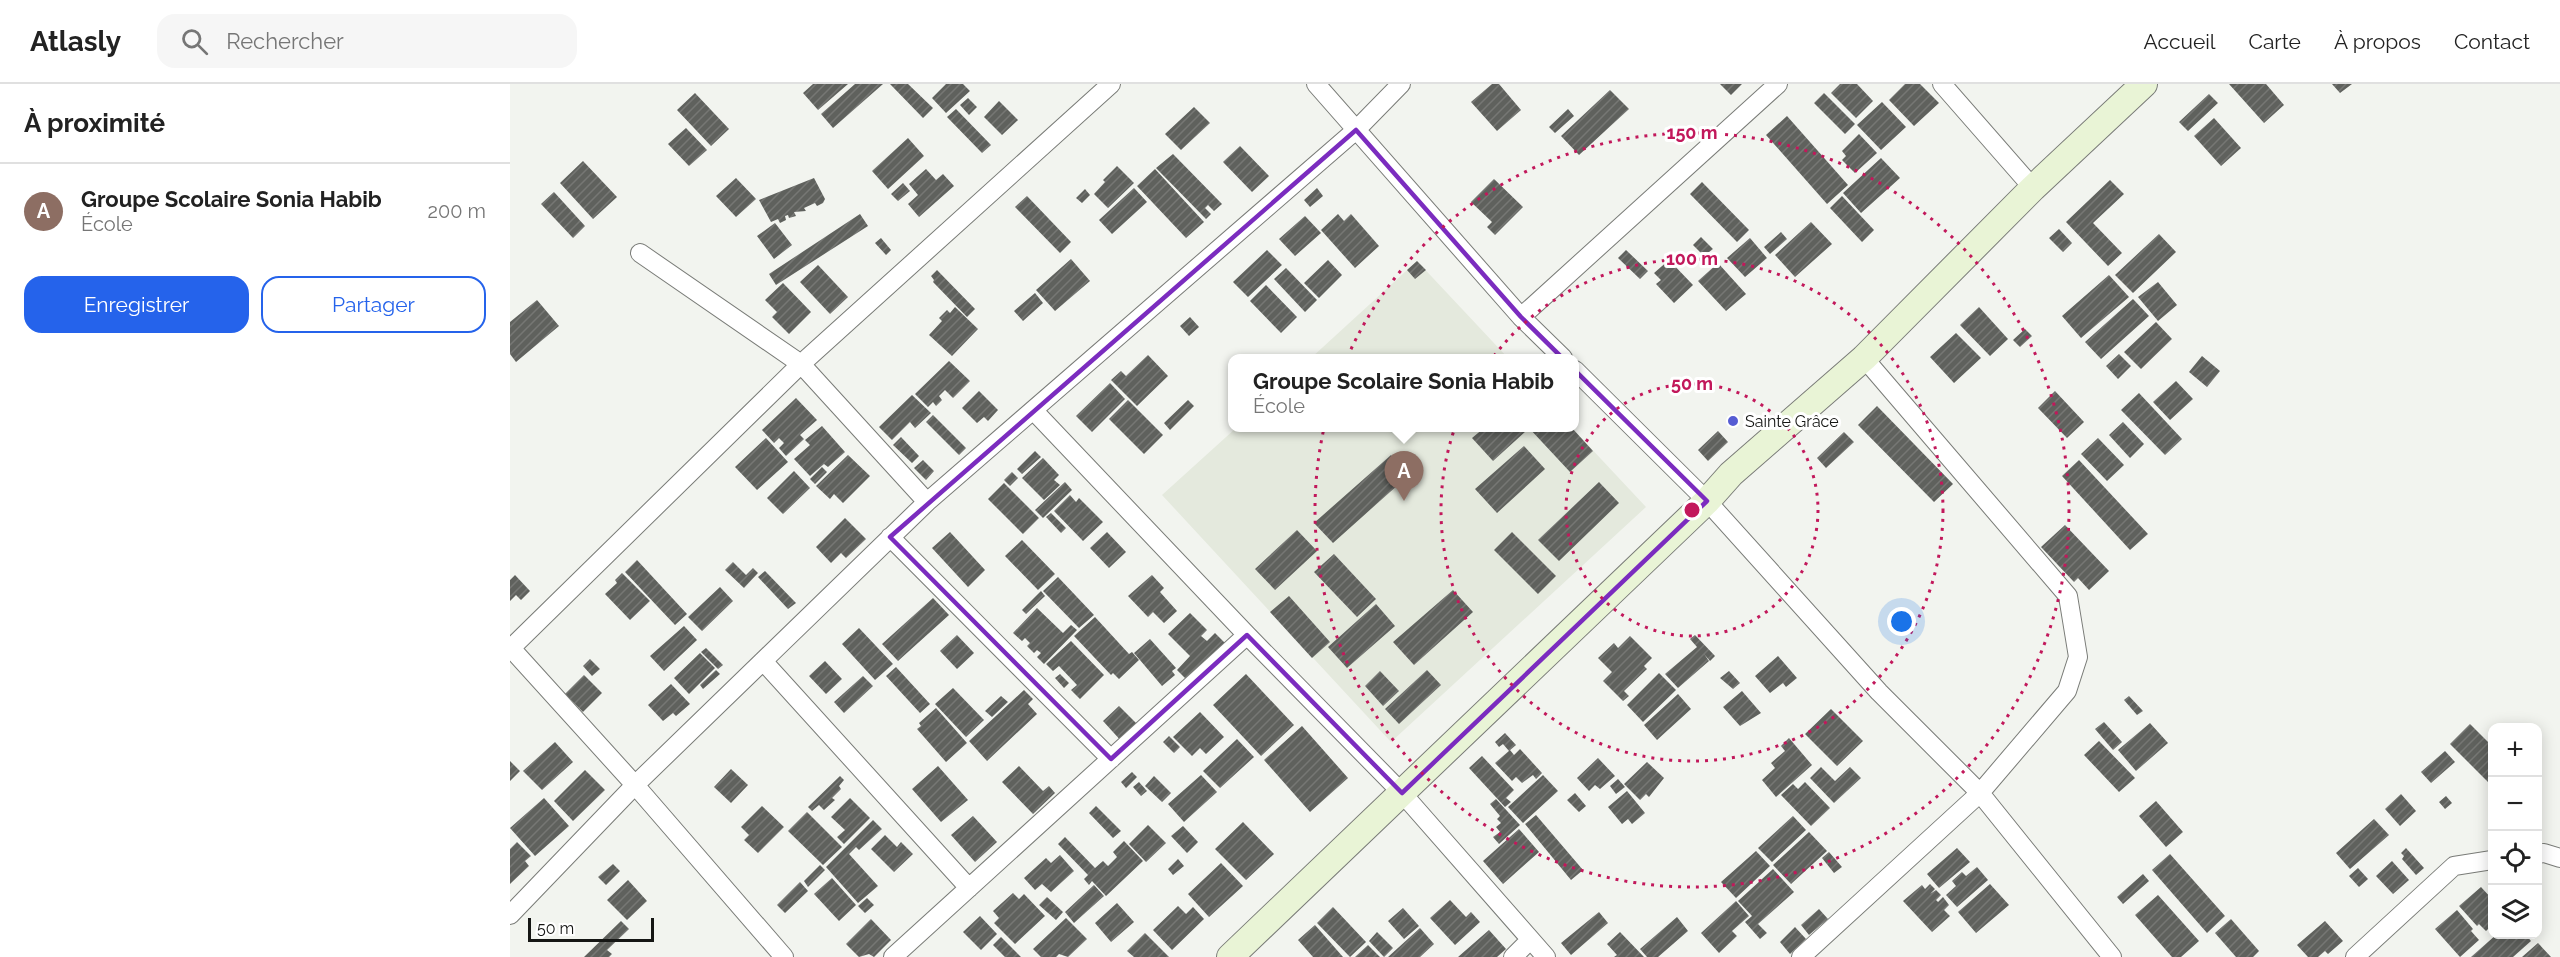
<!DOCTYPE html>
<html lang="fr">
<meta charset="utf-8">
<style>
:root{--surface:#fff;--page:#f6f6f6;--text:#222;--muted:#767676;--line:#e0e0e0;--accent:#2563eb}
body{margin:0;font-family:Raleway,sans-serif;background:var(--page);color:var(--text)}
.controls{position:absolute;right:18px;bottom:18px;display:grid;overflow:hidden;border-radius:12px;box-shadow:0 3px 15px #0003}
.controls button{width:54px;height:54px;display:grid;place-items:center;padding:0;border:0;border-bottom:2px solid var(--line);background:var(--surface);color:var(--text);font:30px sans-serif}
.scale{position:absolute;left:18px;bottom:15px;width:126px;box-sizing:border-box;padding-left:6px;border:3px solid #151614;border-top:0;font-size:16px;line-height:21px;white-space:nowrap;color:#151614;-webkit-text-stroke:4px #fff;paint-order:stroke}
.you{position:absolute;left:1392px;top:538px;width:21px;height:21px;margin:-15px;border:4px solid #fff;border-radius:50%;background:#1a73e8;box-shadow:0 0 0 9px #1a73e833}
.badge{display:grid;place-items:center;width:39px;height:39px;border-radius:50%;background:var(--accent);color:#fff;font-size:20px;font-weight:700}
.pin{position:absolute;translate:-50% -50px;filter:drop-shadow(0 2px 3px #0008)}
.pin::after{content:'';position:absolute;top:32px;width:21px;height:18px;background:inherit;clip-path:polygon(0 0,100% 0,50% 100%)}
.popup{position:absolute;left:718px;top:270px;width:351px;height:78px;box-sizing:border-box;display:grid;place-content:center;border-radius:12px;background:var(--surface);filter:drop-shadow(0 2px 4px #0005);font-size:20px;white-space:nowrap;color:var(--muted)}
.popup b{font-size:22px;color:var(--text)}
.popup::after{content:'';position:absolute;left:50%;top:100%;margin-left:-12px;border:12px solid transparent;border-top-color:var(--surface)}
.list{margin:0;padding:0;list-style:none}
h2{display:flex;justify-content:space-between;align-items:center;height:78px;margin:0;padding:0 24px;font-size:26px}
h2 small{font-size:20px;font-weight:400;color:var(--muted)}
.list li{display:grid;grid-template-columns:39px 1fr auto;gap:18px;align-items:center;box-sizing:border-box;height:96px;padding:0 24px;border-top:2px solid var(--line)}
.list b{display:block;font-size:22px;white-space:nowrap}
.list p{margin:0;font-size:20px;white-space:nowrap;color:var(--muted)}
.list em{font-size:20px;font-style:normal;color:var(--muted)}
.actions{display:flex;gap:12px;padding:18px 24px}
.actions a{flex:1;padding:14px 0;border:2px solid var(--accent);border-radius:18px;text-align:center;font-size:21px;color:var(--accent)}
.actions .main{background:var(--accent);color:#fff}
.icon{flex:none;width:33px;height:33px;fill:none;stroke:currentColor;stroke-width:2;stroke-linecap:round;stroke-linejoin:round}
.map{position:relative;flex:none;width:2050px;height:873px;overflow:hidden}
header{display:flex;align-items:center;gap:36px;box-sizing:border-box;height:84px;padding:0 30px;background:var(--surface);border-bottom:2px solid var(--line)}
header strong{font-size:28px}
nav{display:flex;gap:33px;margin-inline-start:auto;font-size:21px}
.search{width:420px;height:54px;background:var(--page);display:flex;align-items:center;gap:15px;box-sizing:border-box;padding:0 21px;border-radius:18px;color:var(--muted);font-size:22px}
main{display:flex}
aside{flex:1;background:var(--surface)}
.map>svg:first-child{display:block}
</style>
<header>
<strong>Atlasly</strong>
<div class="search"><svg class="icon" aria-label="search" viewBox="0 0 24 24"><circle cx="10" cy="10" r="6"/><path d="M15 15l6 6"/></svg>Rechercher</div>
<nav><a>Accueil</a><a>Carte</a><a>À propos</a><a>Contact</a></nav>
</header>
<main>
<aside>
<h2>À proximité<small></small></h2>
<ul class="list">
<li><span class="badge" style="background:#8d6e63">A</span><div><b>Groupe Scolaire Sonia Habib</b><p>École</p></div><em>200 m</em></li>
</ul>
<div class="actions"><a class="main">Enregistrer</a><a>Partager</a></div>
</aside>
<div class="map">
<svg width="2050" height="873" viewBox="0 0 2050 873">
<defs>
<pattern id="building-hatch" width="6" height="6" patternUnits="userSpaceOnUse" patternTransform="scale(1.5)"><rect width="6" height="6" fill="#5f615d"/><path d="M-1 1l2-2M0 6l6-6M5 7l2-2" fill="none" stroke="#767774"/></pattern>
</defs>
<rect width="100%" height="100%" fill="#f2f4ef"/>
<path fill="#e4e9dd" d="M907,177L998,274H801Z
M726,344H1062L1136,423L881,658L652,411Z"/>
<path fill="url(#building-hatch)" d="M303,0H338L308,26L293,9Z
M345,0H373L323,44L311,30Z
M380,0H398L423,24L413,34Z
M436,0H453L460,7L436,29L422,14Z
M982,0H989L1011,26L987,47L961,18Z
M1210,0H1232L1221,11Z
M1330,0H1347L1363,17L1346,34L1321,9Z
M1395,0H1410L1429,19L1404,42L1379,16Z
M1719,0H1756L1774,21L1754,39Z
M1822,0H1842L1830,9Z
M1100,6L1119,25L1069,71L1051,52Z
M185,9L219,45L201,62L167,26Z
M1314,9L1345,40L1335,50L1304,19Z
M1699,10L1708,19L1678,47L1669,38Z
M458,14L467,23L459,31L450,21Z
M489,17L508,36L492,51L474,33Z
M1372,18L1396,43L1371,66L1347,41Z
M684,23L700,39L671,66L655,50Z
M446,25L481,61L472,69L437,33Z
M1058,25L1064,32L1045,49L1039,43Z
M1277,32L1338,101L1317,120L1256,51Z
M1704,34L1731,64L1711,82L1684,52Z
M176,44L197,66L179,82L158,60Z
M1349,50L1367,69L1345,89L1332,76L1336,72L1332,67Z
M398,54L414,72L378,105L362,87Z
M730,62L759,92L742,108L713,78Z
M663,70L712,120L704,127L698,121L695,124L701,130L696,135L646,84Z
M1371,74L1390,94L1351,129L1333,109Z
M73,77L107,113L83,135L50,99Z
M607,82L624,99L598,124L584,110L595,98L593,96Z
M416,85L426,96L433,90L444,102L409,133L398,120L408,111L399,100Z
M645,85L694,138L676,154L627,102Z
M226,94L246,115L226,133L206,112Z
M304,94L315,115L313,119L307,122L305,119L294,124L296,127L284,128L286,132L279,134L278,131L275,132L276,136L270,139L268,135L261,138L249,116Z
M984,95L1013,123L985,151L977,143L982,138L961,118Z
M1600,96L1614,110L1583,139L1612,169L1598,182L1556,138Z
M1192,98L1239,146L1227,158L1180,110Z
M393,99L400,107L388,117L381,110Z
M624,104L637,118L602,150L589,136Z
M807,104L813,112L800,123L794,116Z
M575,105L580,111L572,119L566,114Z
M44,108L75,142L63,154L31,120Z
M517,112L561,158L550,169L505,123Z
M1332,112L1364,146L1352,158L1320,124Z
M350,130L358,142L266,201L259,190Z
M828,130L834,137L841,130L869,162L845,184L811,146Z
M795,132L811,149L785,172L769,155Z
M1301,138L1322,160L1285,193L1265,171Z
M265,139L282,161L264,175L247,152Z
M1549,145L1562,159L1553,168L1539,154Z
M1271,148L1277,155L1260,170L1254,163Z
M1649,150L1666,168L1623,209L1605,191Z
M1191,153L1203,165L1194,172L1183,161Z
M371,154L381,166L376,171L365,159Z
M1240,154L1257,174L1235,193L1217,174Z
M757,166L772,181L738,213L723,198Z
M1116,166L1138,187L1130,195L1108,174Z
M561,175L580,197L545,227L526,206Z
M818,176L832,191L809,214L794,199Z
M1159,176L1183,201L1164,219L1146,200L1151,196L1144,189Z
M907,177L916,186L905,195L897,186Z
M1208,179L1236,210L1216,227L1188,197Z
M308,181L338,213L320,230L290,198Z
M776,184L807,216L795,228L764,195Z
M427,186L465,225L457,233L423,198L424,196L421,192Z
M1599,191L1619,213L1571,254L1552,232Z
M1648,198L1667,221L1648,237L1628,213Z
M273,199L301,228L279,250L262,233L267,228L255,216Z
M756,201L787,233L771,249L740,217Z
M525,209L533,219L513,237L504,227Z
M1623,215L1639,232L1591,275L1575,258Z
M27,216L49,242L6,278L0,270V238Z
M445,223L468,245L442,272L419,251L432,237L429,234L437,226L440,229Z
M1469,223L1498,255L1480,272L1450,241Z
M680,233L689,243L679,252L670,242Z
M1646,238L1662,255L1631,285L1614,268Z
M1515,245L1522,252L1510,263L1503,256Z
M1446,249L1471,274L1444,299L1420,273Z
M1609,270L1621,282L1608,295L1596,282Z
M638,271L658,292L627,322L601,296L611,287L616,292Z
M1692,272L1710,287L1697,303L1679,288Z
M439,277L460,297L443,314L435,306L429,312L432,316L426,322L423,318L418,323L405,310Z
M1666,297L1683,315L1660,336L1643,318Z
M600,299L615,315L582,348L566,332Z
M469,307L488,326L478,337L474,333L467,339L452,324Z
M1545,307L1574,338L1557,354L1528,324Z
M1629,309L1672,355L1655,371L1611,326Z
M402,311L421,329L405,344L400,338L382,356L369,343Z
M286,314L307,336L290,351L294,355L276,372L269,364L274,359L269,354L264,359L252,346Z
M618,316L653,351L634,370L599,335Z
M678,316L684,322L660,346L654,339Z
M1367,322L1443,400L1424,418L1348,341Z
M423,331L456,364L449,371L416,338Z
M1613,338L1634,360L1620,374L1599,351Z
M312,342L335,368L318,383L314,380L300,392L284,375L300,361L295,356Z
M974,344H1014L1017,346L983,377L962,354Z
M1019,344H1062L1083,367L1060,388Z
M1208,347L1218,358L1198,377L1188,366Z
M1334,348L1344,358L1316,384L1307,374Z
M391,353L409,372L402,379L383,361Z
M256,354L278,378L247,406L225,383Z
M1588,354L1614,381L1597,397L1571,370Z
M1014,362L1035,385L987,429L965,405Z
M525,367L531,373L512,390L507,385Z
M338,371L360,392L333,419L324,410L320,415L306,402Z
M881,371L899,391L823,459L804,439Z
M533,374L549,391L544,396L550,401L534,416L512,394Z
M413,376L424,387L416,396L404,384Z
M1569,376L1638,450L1620,466L1552,392Z
M312,383L317,388L305,400L300,395Z
M284,387L300,404L273,430L257,414Z
M502,388L508,394L500,402L494,396Z
M555,398L562,406L533,434L525,426Z
M1089,398L1109,419L1049,477L1028,456Z
M494,399L529,434L513,450L478,415Z
M560,411L566,418L569,414L593,438L573,457L544,427Z
M541,429L556,444L551,449L536,433Z
M335,434L356,455L336,474L331,469L321,479L306,463Z
M1555,441L1599,487L1579,506L1568,494L1564,498L1531,463Z
M787,446L807,467L765,506L745,485Z
M440,448L475,486L458,503L422,464Z
M597,448L616,468L599,484L580,464Z
M1002,448L1046,492L1028,510L984,466Z
M512,456L545,490L528,506L495,472Z
M824,470L866,515L847,533L804,488Z
M127,476L177,530L165,541L115,488Z
M223,478L236,491L243,484L248,489L234,504L215,486Z
M255,487L286,519L278,525L248,493Z
M112,489L140,517L120,536L95,510L107,499L105,496Z
M5,491L20,507L11,516L6,511L0,517V496Z
M642,491L654,504L650,508L667,527L654,539L643,528L638,533L618,512Z
M548,493L584,531L569,544L533,507Z
M210,503L223,517L192,547L178,533Z
M943,506L963,528L904,581L883,558Z
M531,507L535,512L516,530L512,526Z
M779,512L820,558L802,574L760,528Z
M423,514L439,531L388,577L372,560Z
M866,520L885,542L837,584L818,563Z
M527,524L553,549L561,541L567,546L534,580L527,573L531,569L527,566L524,569L517,562L520,559L515,554L512,557L503,549Z
M680,529L697,546L691,552L697,557L705,549L715,559L677,596L667,586L680,572L658,550Z
M585,533L619,570L622,568L629,576L609,595L603,589L601,591L564,552Z
M174,542L187,556L154,587L140,572Z
M349,544L383,580L365,596L332,560Z
M447,551L464,569L447,585L430,567Z
M1185,551L1205,572L1200,577L1194,570L1199,577L1168,604L1155,590L1187,563L1180,555Z
M1120,552L1142,574L1134,582L1137,585L1114,607L1119,612L1113,617L1093,597L1102,588L1088,574L1104,559L1108,564Z
M640,555L666,584L662,587L665,591L652,602L624,569Z
M561,557L594,591L570,615L561,606L567,601L549,582L543,587L536,580Z
M196,564L213,581L208,585L191,568Z
M190,569L205,584L179,610L164,594Z
M1268,572L1287,594L1276,603L1273,599L1260,609L1245,592Z
M80,575L90,585L82,592L73,582Z
M315,577L332,595L316,610L299,592Z
M386,583L420,620L410,629L376,592Z
M206,586L210,590L193,605L190,601Z
M917,586L931,601L889,640L875,625Z
M870,587L889,607L873,622L855,602Z
M1219,587L1230,599L1223,605L1210,594Z
M1149,589L1166,606L1133,638L1117,621Z
M550,590L559,599L554,604L545,594Z
M736,590L784,641L751,672L703,621Z
M74,591L92,609L73,628L55,610Z
M353,592L363,602L334,629L324,618Z
M161,600L180,620L166,632L163,629L153,637L138,621Z
M443,604L474,636L456,653L425,620Z
M514,606L523,615L518,620L527,630L477,677L459,657Z
M1232,607L1251,629L1230,642L1213,623Z
M1168,610L1181,625L1147,656L1134,641Z
M491,612L498,618L482,633L475,627Z
M1619,612L1633,627L1627,631L1614,616Z
M609,622L630,643L613,659L593,637Z
M426,624L457,659L436,678L407,645L411,642L409,639Z
M1321,625L1353,657L1327,682L1295,650Z
M690,628L714,653L696,670L690,664L682,672L663,653Z
M1594,638L1612,658L1603,666L1585,645Z
M1640,639L1658,659L1626,687L1608,666Z
M1960,640L1982,662V702L1940,660Z
M792,642L838,694L800,728L754,676Z
M995,649L1006,661L999,667L993,660L989,663L985,658Z
M659,652L670,663L664,669L653,658Z
M1279,654L1302,681L1266,713L1252,696L1265,684L1261,679L1275,667L1271,662Z
M727,655L744,673L710,704L693,687Z
M1589,657L1625,694L1609,708L1574,671Z
M45,658L63,678L32,706L13,687Z
M1010,665L1032,689L1026,695L1023,691L1012,699L1006,693L1002,697L985,679L1000,666L1004,671Z
M1935,667L1945,678L1921,699L1911,688Z
M972,672L1004,706L996,714L1001,718L995,723L959,684Z
M1088,674L1105,692L1090,705L1085,701L1079,707L1067,694Z
M0,677L10,687L0,697Z
M1137,678L1154,694L1139,713L1136,710L1130,716L1114,700Z
M428,682L458,716L431,738L402,705Z
M509,682L533,707L539,702L545,709L523,730L492,698Z
M1311,683L1325,697L1340,683L1351,694L1324,719L1300,694Z
M221,685L238,701L221,719L204,703Z
M75,686L95,706L63,737L44,717Z
M622,688L627,693L616,704L611,698Z
M691,691L707,708L674,738L658,720Z
M1033,691L1048,707L1013,739L998,723Z
M330,692L334,696L329,702L331,705L322,714L325,716L314,726L309,721L302,727L298,723Z
M644,692L661,709L652,718L635,702Z
M1108,695L1115,703L1106,710L1100,702Z
M629,698L637,707L631,712L623,703Z
M1295,698L1320,724L1301,742L1271,711L1283,700L1288,705Z
M1117,707L1135,729L1122,740L1118,735L1112,740L1098,723Z
M1065,709L1076,722L1069,728L1057,716Z
M1891,710L1906,727L1890,742L1875,725Z
M1936,712L1942,719L1935,725L1929,718Z
M34,714L59,742L25,772L0,744Z
M340,714L360,734L334,760L327,753L335,746L321,733Z
M986,715L1010,741L989,760L983,753L990,748L986,743L991,739L987,735L990,732L980,720Z
M1646,717L1673,748L1656,763L1629,732Z
M252,722L274,743L248,769L234,756L239,751L231,743Z
M586,722L611,747L603,754L579,729Z
M297,728L332,763L313,781L278,747Z
M1026,731L1073,786L1061,796L1015,740Z
M463,732L487,758L465,778L441,751Z
M1283,732L1296,746L1262,778L1248,764Z
M1864,735L1879,751L1840,785L1826,769Z
M363,736L372,745L349,766L346,763L339,770L368,802L348,819L316,783Z
M733,738L764,770L736,796L705,765Z
M638,741L656,759L636,778L619,760Z
M673,742L688,758L677,769L661,752Z
M1009,745L1029,768L993,800L973,777Z
M1299,748L1317,767L1281,800L1263,781Z
M375,751L387,763L391,758L403,770L384,788L361,765Z
M555,753L585,784L593,777L598,782L607,773L603,768L614,757L633,777L596,812L582,797L579,801L574,795L578,791L548,760Z
M7,758L21,772L15,777L19,782L0,800V765Z
M1447,764L1460,778L1429,804L1417,790Z
M1896,764L1914,784L1906,791L1892,775L1894,772L1891,769Z
M1246,767L1260,782L1226,814L1211,798Z
M1319,768L1332,783L1324,789L1312,774Z
M1660,770L1715,832L1697,849L1642,786Z
M550,771L564,787L541,808L532,800L525,806L514,794L536,774L541,779Z
M668,775L674,782L663,791L658,785Z
M1882,777L1899,796L1883,810L1866,792Z
M711,779L733,802L699,833L678,810Z
M103,780L110,787L96,801L88,793Z
M310,781L315,786L298,803L294,797Z
M1467,783L1478,796L1447,823L1436,811L1446,802L1442,797L1452,788L1456,792Z
M1848,784L1858,795L1849,803L1839,792Z
M1263,785L1284,808L1248,840L1257,849L1250,855L1235,838L1242,832L1228,817Z
M1633,790L1639,797L1613,820L1607,813Z
M322,794L346,821L329,837L304,810Z
M118,796L137,817L117,836L97,816Z
M290,798L298,807L275,829L267,821Z
M1420,800L1425,805L1420,810L1426,806L1431,811L1426,816L1428,818L1433,813L1439,821L1434,826L1440,832L1422,848L1393,817L1412,801L1415,805Z
M1480,800L1499,821L1466,849L1448,828Z
M584,801L594,812L564,839L555,828Z
M1971,803L1982,815V841L1976,847L1969,840L1967,842L1949,822Z
M503,809L509,815L514,810L535,832L505,860L484,839L489,834L483,827Z
M1648,811L1689,857L1671,873H1662L1625,831Z
M537,813L553,828L546,836L529,821Z
M357,814L364,821L355,829L348,822Z
M940,816L956,833L961,828L970,838L945,861L920,834Z
M1226,817L1239,832L1222,847L1227,852L1209,869L1191,849Z
M607,819L624,838L601,858L585,839Z
M668,822L676,830L683,823L694,835L662,866L643,846Z
M823,823L856,858L840,873L807,839Z
M893,824L909,842L894,855L878,837Z
M1309,825L1318,835L1299,851L1291,841Z
M1947,826L1963,845L1961,847L1969,856L1950,873L1925,845Z
M1089,828L1098,839L1061,871L1051,859Z
M470,832L487,850L471,866L453,848Z
M1167,833L1178,847L1148,873H1137L1130,865Z
M556,834L577,855L558,873L549,870L546,873H531L523,865Z
M361,835L381,856L364,873L359,870L349,873L336,860Z
M1721,835L1749,867L1743,873H1726L1705,849Z
M111,837L119,845L97,866L102,870L99,873H74Z
M1815,837L1833,857L1818,870L1815,867L1808,873H1798L1787,861Z
M805,841L833,873H803L788,856Z
M1285,843L1296,855L1280,870L1270,858Z
M910,844L924,860L910,873H878Z
M979,846L996,865L987,873H948Z
M867,848L883,864L874,873L859,857Z
M1110,848L1134,873H1104L1107,871L1097,860Z
M635,849L659,873H624L617,867Z
M1987,850H2015L2021,857L2003,873H1961Z
M491,853L511,873H495L483,861Z
M2028,859L2041,873H2012Z
M858,861L870,873H845Z"/>
<g fill="none" stroke-linecap="round" stroke-linejoin="round">
<defs>
<path id="street" d="M806,0L1011,233L1053,274
M1432,0L1523,104
M130,169L291,280L417,418
M1011,233L1268,0
M1065,286L1197,417L1369,608L1470,709L1602,873
M524,327L737,551L892,709L1036,873
M380,453L601,675
M0,563L125,701L274,873
M0,565L291,280L601,0
M253,577L459,804
M2028,770L2034,769L2050,774
M0,831L125,701L417,418L846,46L891,0
M383,873L737,551
M1003,873L1020,856
M1291,873L1470,709L1557,607L1568,573L1558,512L1354,274
M1845,873L1944,782L1982,776"/>
<path id="secondary" d="M720,873L1197,417L1221,390L1354,274L1523,104L1634,0"/>
</defs>
<use href="#street" stroke="#797b77" stroke-width="20"/>
<use href="#secondary" stroke="#797b77" stroke-width="28"/>
<use href="#street" stroke="#fff" stroke-width="18"/>
<use href="#secondary" stroke="#e9f4d6" stroke-width="26"/>
</g>
<path fill="none" stroke="#7b2cbf" stroke-width="4.5" stroke-linejoin="round" d="M846,46L1011,233L1197,417L892,709L737,551L601,675L380,453Z"/>
<g fill="none" stroke="#c2185b" stroke-width="3" stroke-dasharray="3 6">
<circle cx="1182" cy="426" r="126"/>
<circle cx="1182" cy="426" r="251"/>
<circle cx="1182" cy="426" r="377"/>
</g>
<circle fill="#565cd3" stroke="#fff" stroke-width="2" cx="1223" cy="337" r="6"/>
<g text-anchor="middle" dominant-baseline="central" stroke-width="6" stroke-linejoin="round" paint-order="stroke">
<g font-size="16" fill="#151614" stroke="#fff" text-anchor="start">
<text x="1235" y="337">Sainte Grâce</text>
</g>
</g>
<circle cx="1182" cy="426" r="9" fill="#c2185b" stroke="#fff" stroke-width="3"/>
<g font-size="18" text-anchor="middle" font-weight="bold" fill="#c2185b" stroke="#fff" stroke-width="6" stroke-linejoin="round" paint-order="stroke">
<text x="1182" y="55">150 m</text>
<text x="1182" y="181">100 m</text>
<text x="1182" y="306">50 m</text>
</g>
</svg>
<div class="controls">
<button>+</button>
<button>−</button>
<button><svg class="icon" aria-label="locate" viewBox="0 0 24 24"><circle cx="12" cy="12" r="6"/><path d="M12 2v4M12 18v4M2 12h4M18 12h4"/></svg></button>
<button><svg class="icon" aria-label="layers" viewBox="0 0 24 24"><path d="M12 4l9 5-9 5-9-5zM3 14l9 5 9-5"/></svg></button>
</div>
<div class="scale">50 m</div>
<div class="you"></div>
<div class="pin badge" style="left:894px;top:417px;background:#8d6e63">A</div>
<div class="popup"><b>Groupe Scolaire Sonia Habib</b>École</div>
</div>
</main>
